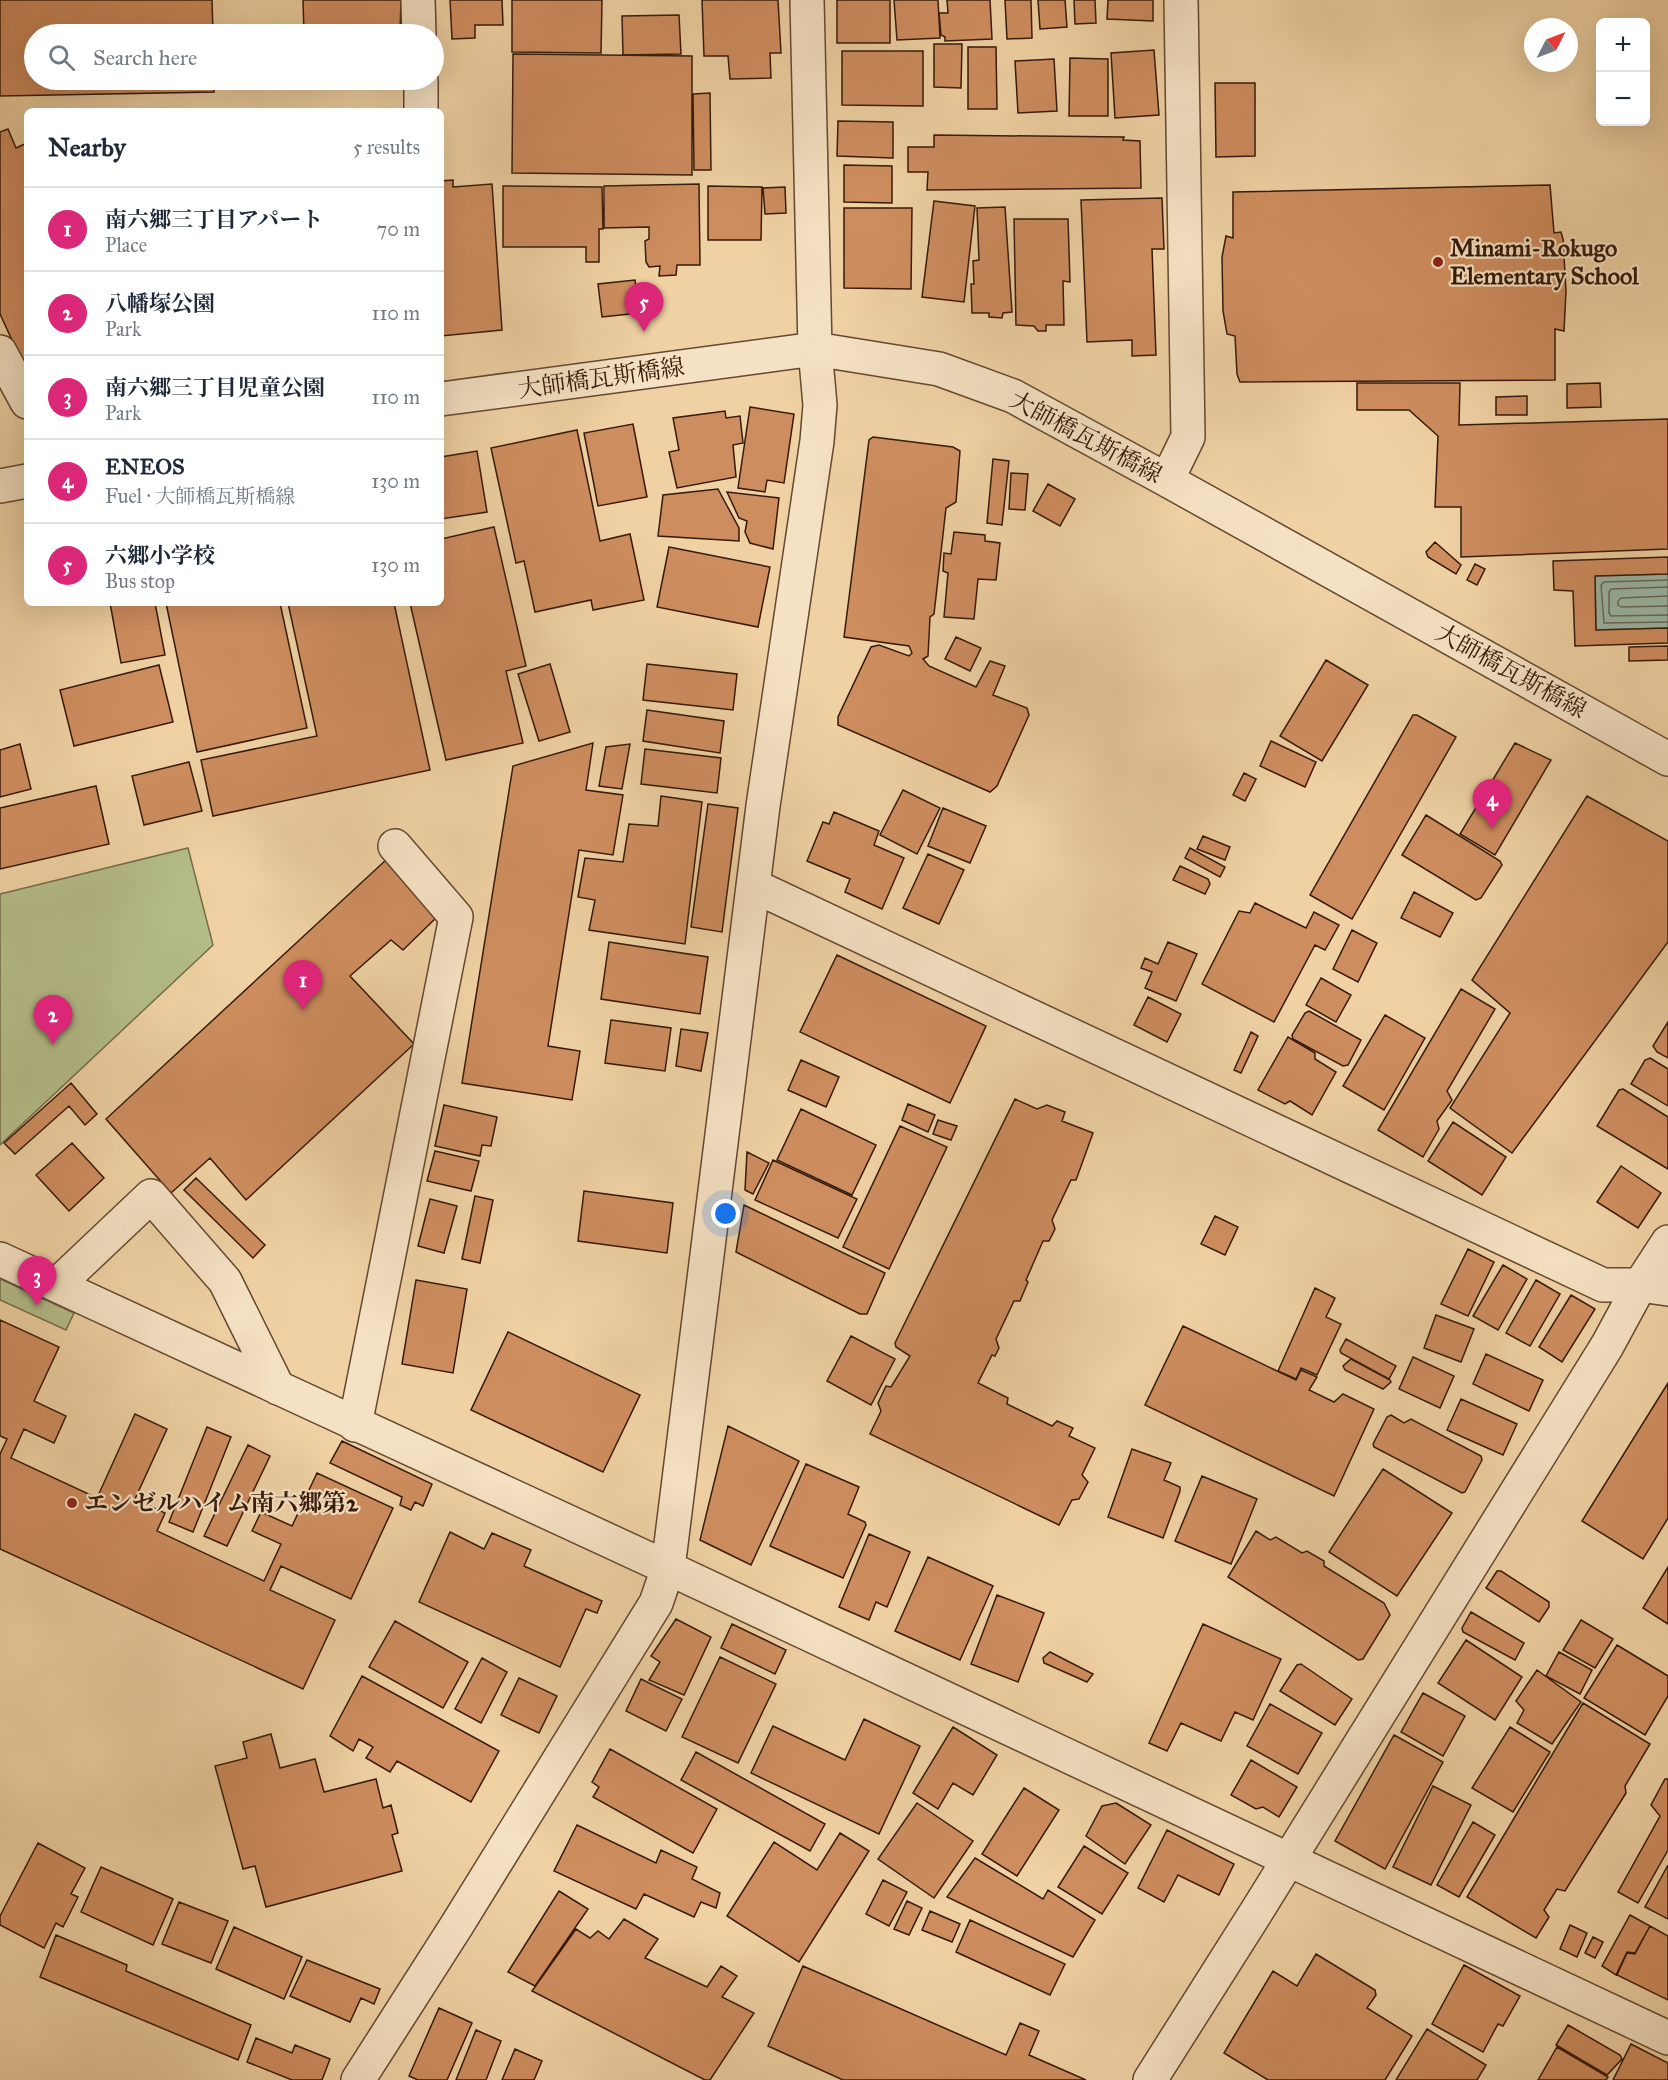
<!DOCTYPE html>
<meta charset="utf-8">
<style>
:root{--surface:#fff;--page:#f2f2f3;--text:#1f2937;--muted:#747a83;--line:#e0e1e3;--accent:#db2777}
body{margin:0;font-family:"IM FELL Great Primer","Noto Serif JP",serif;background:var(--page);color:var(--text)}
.controls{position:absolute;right:18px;top:18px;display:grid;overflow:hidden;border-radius:9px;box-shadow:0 6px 24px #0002}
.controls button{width:54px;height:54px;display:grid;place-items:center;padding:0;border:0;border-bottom:2px solid var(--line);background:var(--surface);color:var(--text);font:30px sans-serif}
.compass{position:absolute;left:1524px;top:18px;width:54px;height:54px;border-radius:50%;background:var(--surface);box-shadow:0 6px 24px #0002;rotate:48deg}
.you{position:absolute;left:726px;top:1214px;width:21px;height:21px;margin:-15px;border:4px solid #fff;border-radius:50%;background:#1a73e8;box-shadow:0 0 0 9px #1a73e833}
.badge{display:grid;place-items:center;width:39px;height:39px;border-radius:50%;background:var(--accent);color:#fff;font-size:20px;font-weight:700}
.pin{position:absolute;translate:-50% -50px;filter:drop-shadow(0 2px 3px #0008)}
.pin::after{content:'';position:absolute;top:32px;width:21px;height:18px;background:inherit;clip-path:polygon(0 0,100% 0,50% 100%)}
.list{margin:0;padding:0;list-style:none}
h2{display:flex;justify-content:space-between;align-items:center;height:78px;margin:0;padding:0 24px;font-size:26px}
h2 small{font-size:20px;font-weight:400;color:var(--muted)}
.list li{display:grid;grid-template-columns:39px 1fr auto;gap:18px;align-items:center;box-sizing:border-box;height:84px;padding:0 24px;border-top:2px solid var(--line)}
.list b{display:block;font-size:22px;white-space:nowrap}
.list p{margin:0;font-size:20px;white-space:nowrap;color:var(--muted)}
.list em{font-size:20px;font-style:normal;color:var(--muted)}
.icon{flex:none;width:33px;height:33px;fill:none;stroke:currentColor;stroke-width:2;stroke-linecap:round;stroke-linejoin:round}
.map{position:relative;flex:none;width:1668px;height:2080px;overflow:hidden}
.search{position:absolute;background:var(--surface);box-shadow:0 6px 24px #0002;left:24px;top:24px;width:420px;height:66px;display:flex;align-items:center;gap:15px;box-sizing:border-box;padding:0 21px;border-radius:33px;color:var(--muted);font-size:22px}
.panel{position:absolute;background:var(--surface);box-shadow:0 6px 24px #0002;left:24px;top:108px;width:420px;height:498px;border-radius:9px}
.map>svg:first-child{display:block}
</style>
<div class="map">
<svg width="1668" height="2080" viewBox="0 0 1668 2080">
<rect width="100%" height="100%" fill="#efd1a3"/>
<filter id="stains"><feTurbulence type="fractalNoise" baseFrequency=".00333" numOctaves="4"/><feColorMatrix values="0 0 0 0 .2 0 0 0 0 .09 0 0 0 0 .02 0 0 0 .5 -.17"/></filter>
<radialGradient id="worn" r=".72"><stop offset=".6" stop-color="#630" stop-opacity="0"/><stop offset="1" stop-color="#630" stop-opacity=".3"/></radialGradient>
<path fill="#b4bd89" stroke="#756c4a" stroke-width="1.5" d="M188,848L213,945L0,1145V894Z
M0,1279L74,1313L66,1330L0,1300Z"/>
<path fill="#9ab7a6" stroke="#727868" stroke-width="1.5" d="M1668,574V628L1596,630L1595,576Z"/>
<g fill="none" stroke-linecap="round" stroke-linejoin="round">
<path stroke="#686858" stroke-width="1.5" d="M1668,580L1604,582L1601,585L1604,623L1668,622
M1668,587L1611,589L1609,592V613L1611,616L1668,615
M1668,596L1621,598L1618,601V605L1621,607L1668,606"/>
</g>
<path fill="#ce8d5f" stroke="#361a0a" stroke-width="1.5" d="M0,0H212L213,34H34V80H213L214,92L0,96Z
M303,0H401L400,34H304Z
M450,0H502L503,25H475V38L452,39Z
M512,0H602L601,53L512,52Z
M702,0H778L781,53H770L771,78L730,79L728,56H704Z
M837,0H890V43H837Z
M894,0H938L940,38L897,40Z
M947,0H990L992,39L945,41V37L941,35L939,13H948Z
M1005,0H1031L1032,38L1007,39Z
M1038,0H1065L1067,27L1040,29Z
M1074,0H1095L1096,23L1075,24Z
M1108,0H1153V21L1107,19Z
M679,15L681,54L623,55L622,16Z
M934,44H962L961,88L934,87Z
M968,47H996L997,109H968Z
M1154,50L1159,115L1115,118L1111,53Z
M842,51H923V106L842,105Z
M513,54L692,56V175L512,173Z
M1070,58L1108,59V116H1069Z
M1054,59L1057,111L1018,113L1015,61Z
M1215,83H1255V156L1216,157Z
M710,93L711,170H694L693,94Z
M838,121L893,122V158L837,156Z
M8,129L16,148L27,143V360L22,362L0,314V132Z
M934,135L1124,137L1123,140L1140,141L1141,188L927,190L928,172H908V147H934Z
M844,165L892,166V203L844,202Z
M453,180V187L492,184L502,330L441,336V181Z
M699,184L700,265H677L676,275L659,276L660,266L649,267L646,262L645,241L649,239V227L604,228V186Z
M1550,185L1554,233L1561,232L1563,239L1566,291L1564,331L1555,329V380L1240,382L1237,374L1235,336L1227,334L1223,311L1222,257L1226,236L1233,238V192Z
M503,186L602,187L603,229H599V262H586V247H503Z
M708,186L762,187L761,240H708Z
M785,187L786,213L765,214L763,188Z
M1162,198L1164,249H1152L1156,355L1132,356V340L1087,342L1081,200Z
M934,201L975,206L964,302L922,297Z
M1005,207L1012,312L1003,313L1002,318L989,317V313H972L971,284H974L973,261L979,260L977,208Z
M844,208H912L911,289L844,288Z
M1014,219H1068L1070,282L1063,281L1064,325H1046V331H1038L1034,326L1016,325Z
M635,280L639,313L602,317L598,284Z
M1357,383H1460L1459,425L1668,419V549L1461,557V507H1435L1438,436L1409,410H1357Z
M1600,383L1601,407L1567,408V384Z
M1527,396V415H1496V397Z
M750,407L794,414L784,483L767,480L765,492L738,488Z
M725,411L726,418L740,416L743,443L733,445L736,477L677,488L669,452L679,450L673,418Z
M633,424L647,497L598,506L584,433Z
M577,430L600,541L630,534L644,600L593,610L591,600L535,612L524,561L516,563L491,448Z
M873,437L953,447L960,451L956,502L946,508L934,614L930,617L928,656L923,659L929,666L976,687L990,661L1005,666L993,695L1027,708L1029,715L997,786L990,792L838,725V717L871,647L879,645L909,656L912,653L909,646L844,637L869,440Z
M477,451L487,512L441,519V457Z
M993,459L1009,461L1002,525L987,523Z
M1011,473L1028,474L1025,510L1009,509Z
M1048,484L1075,499L1060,526L1033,511Z
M718,489L739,528V541L658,536L663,495Z
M727,492L779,498L773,549L750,543L745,532L747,521L739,518Z
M494,527L526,666L506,671L523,743L446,760L410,603H441V539Z
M954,532L985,535V541L1000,543L996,580L978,579L974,619L944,617L948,573L943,571L944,553L951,554Z
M1435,542L1461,565L1456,574L1428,557L1426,552Z
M669,547L770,567L758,627L657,607Z
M1668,557V574L1595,576L1596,630L1668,628V643L1575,646L1573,591L1554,590L1553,561Z
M1475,564L1485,569L1477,585L1467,580Z
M110,603H155L165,655L121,663Z
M166,603H280L307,728L197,752Z
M288,603H394L430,770L213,816L201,760L317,736Z
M956,637L981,648L970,671L945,659Z
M1668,646V660L1629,661V647Z
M1326,660L1368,685L1322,761L1280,736Z
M550,664L570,732L539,741L518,674Z
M647,664L737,674L733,710L643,700Z
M159,665L173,722L74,746L60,690Z
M647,710L724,721L720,753L643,741Z
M1413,715H1417L1456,737L1352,919L1310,895Z
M1271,741L1316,762L1305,787L1260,766Z
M593,743L586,790L623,795L613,855L579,850L548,1046L580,1051L572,1100L462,1083L513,766Z
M1515,743L1551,760L1495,855L1460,834Z
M20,744L31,789L0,797V750Z
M630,744L622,789L599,786L606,747Z
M645,749L721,758L717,793L641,784Z
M189,762L202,811L144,825L132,776Z
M1244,773L1256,779L1245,801L1233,795Z
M96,786L109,844L0,869V808Z
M903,790L940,808L917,854L880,835Z
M661,796L702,802L685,944L589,930L595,900L578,897L585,858L623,862L629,824L658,826Z
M1587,796L1668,841V942L1512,1153L1450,1108L1510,1013L1472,980Z
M708,804L738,808L722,932L691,927Z
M943,808L986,826L970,863L928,846Z
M834,812L879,831L874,845L904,858L882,909L845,892L850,879L807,861L823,822L829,824Z
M1426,815L1500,861L1502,865L1481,898L1476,900L1402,855Z
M1203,836L1230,847L1225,860L1197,849Z
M1190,848L1225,867L1220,877L1185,858Z
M928,854L964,870L939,924L903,908Z
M387,859L439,915L403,950L391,940L350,976L414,1044L246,1200L210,1158L171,1193L106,1119Z
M1180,866L1208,879L1210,884L1205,894L1173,880Z
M1414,892L1453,913L1440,937L1401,918Z
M1255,903L1306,928L1314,912L1339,925L1325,950L1315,945L1274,1022L1202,984L1239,911L1250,913Z
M1352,930L1377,943L1358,982L1333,969Z
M609,942L708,957L700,1014L601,999Z
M1168,942L1197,954L1176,1001L1145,988L1152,972L1141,968L1145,958L1158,964Z
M837,955L986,1026L950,1103L800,1032Z
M1321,978L1351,995L1336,1022L1306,1005Z
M1461,989L1495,1009L1447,1091L1452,1100L1437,1121L1439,1129L1423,1157L1378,1130Z
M1148,997L1181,1014L1167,1042L1134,1025Z
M1309,1011L1361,1040L1348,1065L1343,1066L1293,1039L1292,1035L1305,1013Z
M1385,1015L1425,1038L1384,1110L1343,1086Z
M611,1020L671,1028L665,1071L605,1063Z
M1668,1022V1058L1657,1052L1653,1046Z
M681,1029L708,1033L701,1071L676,1066Z
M1251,1032L1258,1036L1241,1073L1234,1070Z
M1288,1037L1315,1053V1059L1336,1072L1312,1115L1290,1101L1285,1104L1258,1090Z
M1650,1058L1668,1069V1106L1631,1084L1645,1060Z
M801,1060L839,1077L826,1107L788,1090Z
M71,1083L97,1114L85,1125L69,1106L15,1154L4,1143Z
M1623,1089L1668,1117V1169L1597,1126L1619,1090Z
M1015,1099L1037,1109L1047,1105L1065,1112L1062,1121L1093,1133L1076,1180H1071L1052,1220L1055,1229L1049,1241H1043L1026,1280L1028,1282L1020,1301H1014L996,1339L999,1348L995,1356L992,1355L978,1383L1008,1398L1007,1404L1052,1426L1057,1421L1073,1428L1069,1436L1095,1448L1082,1475L1088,1482L1079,1499L1072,1500L1059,1525L870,1434L881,1411L878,1403L886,1386L891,1387L910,1356L896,1347L895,1343Z
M908,1104L935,1115L928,1132L902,1120Z
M444,1105L497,1117L491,1146L482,1145L480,1156L435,1146Z
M801,1109L876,1145L852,1195L777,1160Z
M938,1120L957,1126L951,1140L933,1134Z
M1453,1122L1506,1157L1482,1195L1428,1161Z
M900,1126L947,1147L889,1269L843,1247Z
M72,1143L104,1178L69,1211L36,1175Z
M435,1151L479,1161L471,1191L427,1181Z
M747,1152L769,1163L753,1194L745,1190Z
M773,1160L857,1199L838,1238L755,1200Z
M1621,1166L1661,1193L1638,1228L1597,1202Z
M196,1178L265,1245L253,1258L184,1190Z
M584,1191L673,1203L667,1253L578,1241Z
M475,1196L493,1200L480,1263L462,1259Z
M430,1199L457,1206L444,1253L418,1246Z
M744,1205L885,1273L867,1314H860L736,1252Z
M1215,1216L1238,1227L1225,1255L1201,1244Z
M1468,1249L1494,1262L1468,1316L1441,1304Z
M1503,1265L1527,1279L1498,1330L1473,1316Z
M416,1280L467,1289L453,1373L402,1364Z
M1536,1280L1560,1294L1530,1346L1506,1333Z
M1315,1288L1335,1298L1326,1317L1341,1324L1317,1375L1301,1368L1296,1379L1278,1371Z
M1571,1295L1595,1309L1562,1362L1539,1347Z
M1436,1315L1474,1329L1461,1362L1424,1348Z
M0,1320L59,1347L34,1401L66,1416L54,1443L24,1429L11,1458L97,1498L135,1414L167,1429L135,1499L165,1513L157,1531L264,1581L281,1544L252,1531L261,1512L292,1526L317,1473L393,1508L351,1599L281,1566L270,1590L335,1620L303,1689L0,1549V1454L7,1439L0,1436Z
M1183,1326L1296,1380L1301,1370L1317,1377L1309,1390L1334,1402L1343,1394L1374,1409L1334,1496L1145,1405Z
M508,1332L640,1395L603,1472L471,1410Z
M851,1336L895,1359L871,1405L827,1381Z
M1346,1339L1396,1366L1389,1379L1341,1353L1340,1350Z
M1486,1354L1543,1380L1529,1411L1473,1384Z
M1413,1357L1454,1376L1440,1408L1399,1389Z
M1351,1359L1390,1380L1391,1382L1383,1389L1345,1370L1343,1366Z
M1668,1383V1518L1643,1559L1582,1521Z
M1461,1399L1517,1424L1503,1455L1447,1430Z
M1391,1415L1404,1423L1411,1419L1481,1456L1482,1460L1465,1492L1462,1493L1374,1447L1373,1444L1387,1417Z
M728,1426L799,1461L751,1565L700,1540Z
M207,1427L231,1437L193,1532L169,1522Z
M342,1441L432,1484L423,1506L415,1502L411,1510L400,1505L402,1497L330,1463Z
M248,1445L270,1456L227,1546L204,1536Z
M1132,1449L1171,1463L1164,1480L1180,1487V1491L1163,1538L1108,1517Z
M806,1464L859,1487L848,1514L865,1522L866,1525L843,1578L770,1546Z
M1383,1469L1452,1513L1397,1596L1329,1552Z
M1202,1476L1257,1499L1231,1564L1175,1541Z
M1256,1531L1270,1540L1276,1537L1302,1553L1307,1551L1324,1561V1566L1384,1603L1390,1615L1363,1659L1358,1660L1228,1577Z
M450,1532L484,1549L492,1533L531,1550L524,1566L602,1601L597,1613L586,1609L560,1667L419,1602Z
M869,1534L910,1552L887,1607L876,1602L869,1620L839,1607Z
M928,1557L993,1586L960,1660L895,1631Z
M1668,1567V1624L1643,1608Z
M1497,1571H1501L1549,1602V1607L1539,1622L1486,1588Z
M997,1595L1044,1613L1018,1682L971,1664Z
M1471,1612L1524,1643L1515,1660L1463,1632L1462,1628Z
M676,1619L711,1637L684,1695L649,1680L660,1662L651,1656Z
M1581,1620L1613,1639L1595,1668L1563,1650Z
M395,1621L468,1662L443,1708L369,1667Z
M732,1624L786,1650L775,1674L721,1648Z
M1203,1624L1281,1659L1253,1720L1235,1712L1221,1741L1181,1723L1167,1751L1149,1743Z
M1466,1640L1522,1677L1495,1720L1438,1683Z
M1617,1645L1668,1676V1696L1645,1735L1584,1698Z
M1050,1652L1093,1674L1087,1682L1044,1663L1043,1658Z
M1559,1652L1592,1670L1580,1694L1546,1676Z
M720,1657L776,1684L738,1763L682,1737Z
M482,1658L507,1672L481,1723L455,1709Z
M1301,1664L1352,1699L1335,1725L1280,1691L1297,1665Z
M1537,1670L1581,1702L1552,1744L1517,1723L1524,1710L1516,1701Z
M362,1676L499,1751L471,1802L397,1761L390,1772L366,1758L373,1747L359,1739L353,1751L330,1736Z
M519,1678L557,1696L539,1733L501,1715Z
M641,1679L682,1699L666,1731L626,1711Z
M1423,1693L1465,1716L1443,1756L1401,1732Z
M1583,1703L1650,1744L1625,1786L1626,1793L1565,1891L1557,1889L1544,1910L1549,1917L1536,1938L1467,1897Z
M1270,1704L1322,1733L1298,1774L1247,1746Z
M864,1719L920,1746L879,1834L751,1773L773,1726L845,1760Z
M953,1727L997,1755L973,1795L953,1783L938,1809L913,1793Z
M1510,1727L1550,1752L1513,1812L1472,1788Z
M271,1734L280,1768L315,1759L324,1792L376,1779L383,1808L391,1805L398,1833L392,1835L402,1871L266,1907L255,1866L243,1869L215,1766L247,1758L243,1742Z
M1394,1735L1443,1762L1385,1869L1335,1841Z
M610,1749L717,1809L693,1853L593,1797L599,1787L592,1782Z
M696,1752L825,1824L810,1851L681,1780Z
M1251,1760L1297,1787L1279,1817L1263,1807L1256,1809L1231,1795Z
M1665,1779H1668V1850L1638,1903L1618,1892L1660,1816L1651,1805Z
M1433,1786L1471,1805L1431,1885L1393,1867Z
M1024,1788L1059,1810L1017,1876L982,1854Z
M917,1803L973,1841L934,1898L878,1859Z
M1116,1803L1151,1825L1125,1864L1086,1836L1102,1806Z
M1473,1822L1495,1835L1459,1897L1437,1885Z
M577,1825L656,1863L661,1850L697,1867L692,1879L720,1893L716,1908L701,1902L694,1917L644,1894L636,1909L554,1871Z
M1167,1830L1234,1864L1219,1895L1178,1875L1164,1902L1138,1888Z
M840,1833L869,1851L799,1962L727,1916L774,1842L817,1870Z
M38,1843L85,1868L71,1894L78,1897L63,1927L56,1923L44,1948L0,1925V1916Z
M1084,1846L1128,1873L1102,1914L1058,1887Z
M975,1858L1043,1899L1048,1890L1095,1920L1073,1957L947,1897Z
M1668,1865V1919L1645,1907Z
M101,1867L173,1899L153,1945L81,1912Z
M883,1880L907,1892L889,1926L866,1914Z
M559,1891L588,1909L535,1986L508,1972Z
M907,1901L922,1908L909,1935L894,1929Z
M179,1902L228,1921L211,1963L162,1944Z
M930,1911L960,1924L952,1942L922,1930Z
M1630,1915L1650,1926L1635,1953L1627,1952L1616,1975L1602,1966Z
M624,1919L658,1939L645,1958L707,1987L721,1966L737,1976L722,1997L754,2013L710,2080H705L532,1991L576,1929L590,1938L598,1931L609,1939Z
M970,1920L1065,1964L1050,1995L956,1952Z
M1570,1925L1587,1933L1577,1957L1560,1949Z
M1650,1926L1668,1936V2000L1617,1975L1627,1953L1635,1954Z
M234,1927L302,1957L284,1999L216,1969Z
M56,1935L127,1965L126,1971L251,2025L238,2060L40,1977Z
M1593,1937L1603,1942L1595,1958L1585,1953Z
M1316,1954L1375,1990L1376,1995L1367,2008L1412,2036L1385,2080H1268L1224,2053L1273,1971L1297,1986Z
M307,1960L380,1989L374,2004L361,1998L350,2022L290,1996Z
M1464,1965L1520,1996L1503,2026L1498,2024L1483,2052L1432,2024Z
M803,1966L1006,2055L1020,2023L1039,2031L1029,2055L1086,2080H843L768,2046Z
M439,2008L472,2023L447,2080H418L409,2076Z
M1568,2025L1620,2055L1622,2059L1607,2075L1556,2045Z
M1427,2029L1486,2065L1477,2080H1396Z
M476,2030L501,2041L486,2080H456Z
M256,2038L292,2053L295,2045L330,2059L322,2080H292L247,2062Z
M1631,2044L1668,2063V2080H1613Z
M1557,2047L1608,2077L1606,2080H1538Z
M515,2049L542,2061L534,2080H502Z"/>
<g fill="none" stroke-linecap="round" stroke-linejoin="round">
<defs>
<path id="minor" d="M418,0L419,34
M421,80V111
M0,352L27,402
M441,399L815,349L939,369L1013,396L1167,480L1668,759
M1167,480L1188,437L1181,0
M0,486L27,481
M754,886L1603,1285H1640L1668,1289
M0,1259L668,1568L1668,2038
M57,1285L151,1196L225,1281L278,1388
M355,1425L456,917L395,846
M358,2080L457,1925L656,1603L668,1568L763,806L817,441L820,405L815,349L807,0
M1150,2080L1260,1906L1607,1346L1640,1285L1668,1242"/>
</defs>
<use href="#minor" stroke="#644830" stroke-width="36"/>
<use href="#minor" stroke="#f5e1c3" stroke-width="33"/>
</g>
<g fill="#8f2418" stroke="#f5e1c3" stroke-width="2">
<circle cx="1438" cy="262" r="6"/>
<circle cx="72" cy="1503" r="6"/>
</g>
<g text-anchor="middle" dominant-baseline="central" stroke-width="4.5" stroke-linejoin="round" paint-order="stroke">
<g font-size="24" font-weight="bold" fill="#361a0a" stroke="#f5e1c3" text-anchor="start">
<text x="1450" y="248">Minami-Rokugo<tspan x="1450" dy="28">Elementary School</tspan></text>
<text x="84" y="1503">エンゼルハイム南六郷第2</text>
</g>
<g font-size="24" fill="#361a0a" stroke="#f5e1c3">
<text transform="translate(601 378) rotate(-8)">大師橋瓦斯橋線</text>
<text transform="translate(1086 437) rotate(28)">大師橋瓦斯橋線</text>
<text transform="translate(1511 671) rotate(29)">大師橋瓦斯橋線</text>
</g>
</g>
<rect width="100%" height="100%" filter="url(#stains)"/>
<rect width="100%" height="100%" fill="url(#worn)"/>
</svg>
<div class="controls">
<button>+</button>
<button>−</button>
</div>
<svg class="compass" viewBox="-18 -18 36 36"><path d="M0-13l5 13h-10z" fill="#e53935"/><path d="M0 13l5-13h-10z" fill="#747a83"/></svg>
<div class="you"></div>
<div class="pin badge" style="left:303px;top:1010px">1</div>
<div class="pin badge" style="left:53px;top:1045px">2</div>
<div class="pin badge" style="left:37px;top:1306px">3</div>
<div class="pin badge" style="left:1492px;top:829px">4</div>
<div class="pin badge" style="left:644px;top:332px">5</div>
<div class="search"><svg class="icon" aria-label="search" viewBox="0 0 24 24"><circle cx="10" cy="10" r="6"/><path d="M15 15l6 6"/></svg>Search here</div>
<section class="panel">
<h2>Nearby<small>5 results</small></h2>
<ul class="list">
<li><span class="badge">1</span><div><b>南六郷三丁目アパート</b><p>Place</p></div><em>70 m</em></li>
<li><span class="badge">2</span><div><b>八幡塚公園</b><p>Park</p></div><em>110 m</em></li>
<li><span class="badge">3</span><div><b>南六郷三丁目児童公園</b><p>Park</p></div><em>110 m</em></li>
<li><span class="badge">4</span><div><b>ENEOS</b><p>Fuel · 大師橋瓦斯橋線</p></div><em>130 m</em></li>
<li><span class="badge">5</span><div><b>六郷小学校</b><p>Bus stop</p></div><em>130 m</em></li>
</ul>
</section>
</div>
